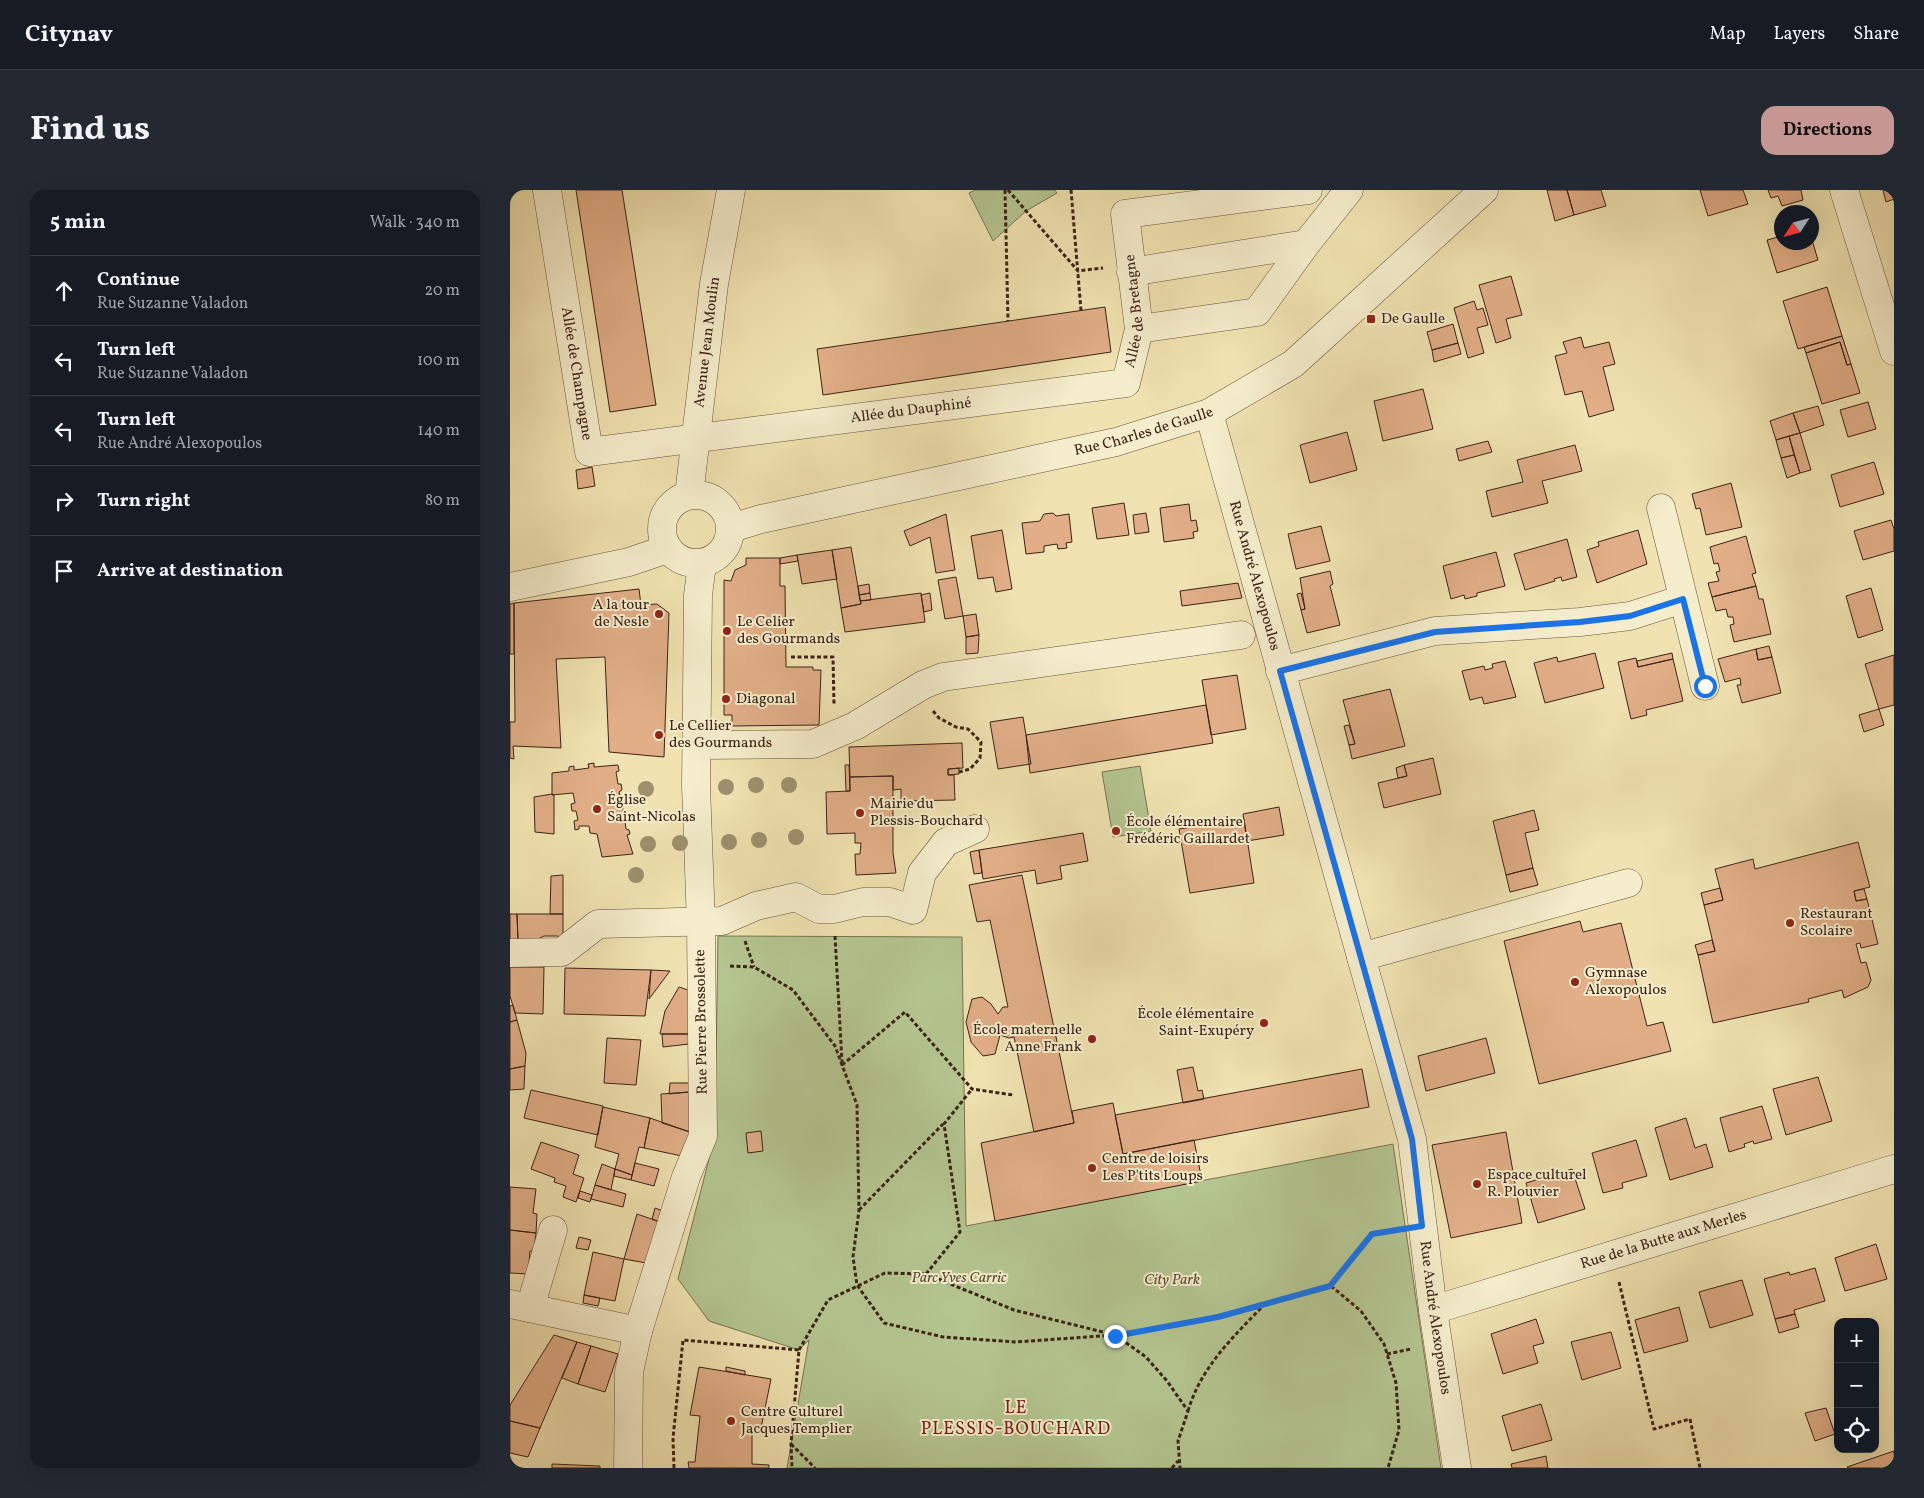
<!DOCTYPE html>
<meta charset="utf-8">
<style>
:root{--surface:#171b24;--page:#242831;--text:#f1f3f6;--muted:#9ea1a6;--line:#363941;--accent:#c59692}
body{margin:0;font-family:Vollkorn,serif;background:var(--page);color:var(--text)}
.controls{position:absolute;right:15px;bottom:15px;display:grid;overflow:hidden;border-radius:10px;box-shadow:0 5px 20px #0002}
.controls button{width:45px;height:45px;display:grid;place-items:center;padding:0;border:0;border-bottom:1px solid var(--line);background:var(--surface);color:var(--text);font:25px sans-serif}
.compass{position:absolute;left:1264px;top:15px;width:45px;height:45px;border-radius:50%;background:var(--surface);box-shadow:0 5px 20px #0002;rotate:234deg}
.stop{position:absolute;width:15px;height:15px;margin:-11px;border:4px solid #1a73e8;border-radius:50%;background:#fff}
.stop.end{background:#1a73e8;border-color:#fff;box-shadow:0 1px 5px #0008}
.list{margin:0;padding:0;list-style:none}
h2{display:flex;justify-content:space-between;align-items:center;height:65px;margin:0;padding:0 20px;font-size:21px}
h2 small{font-size:16px;font-weight:400;color:var(--muted)}
.list li{display:grid;grid-template-columns:32px 1fr auto;gap:15px;align-items:center;box-sizing:border-box;height:70px;padding:0 20px;border-top:1px solid var(--line)}
.list b{display:block;font-size:19px;white-space:nowrap}
.list p{margin:0;font-size:16px;white-space:nowrap;color:var(--muted)}
.list em{font-size:16px;font-style:normal;color:var(--muted)}
.icon{flex:none;width:28px;height:28px;fill:none;stroke:currentColor;stroke-width:2;stroke-linecap:round;stroke-linejoin:round}
.map{position:relative;flex:none;width:1384px;height:1278px;overflow:hidden;border-radius:15px}
header{display:flex;align-items:center;gap:30px;box-sizing:border-box;height:70px;padding:0 25px;background:var(--surface);border-bottom:1px solid var(--line)}
header strong{font-size:24px}
nav{display:flex;gap:28px;margin-inline-start:auto;font-size:18px}
.intro{display:flex;align-items:center;justify-content:space-between;box-sizing:border-box;height:120px;padding:0 30px}
h1{margin:0;font-size:35px}
.button{padding:12px 22px;border-radius:15px;background:var(--accent);color:#111;font-size:18px;font-weight:700}
main{display:flex;gap:30px;padding:0 30px}
aside{flex:1;background:var(--surface);border-radius:15px;box-shadow:0 5px 20px #0002}
.map>svg:first-child{display:block}
</style>
<header>
<strong>Citynav</strong>
<nav><a>Map</a><a>Layers</a><a>Share</a></nav>
</header>
<div class="intro"><h1>Find us</h1><a class="button">Directions</a></div>
<main>
<aside>
<h2>5 min<small>Walk · 340 m</small></h2>
<ul class="list">
<li><svg class="icon" aria-label="ahead" viewBox="0 0 24 24"><path d="M12 20V5M6 11l6-6 6 6"/></svg><div><b>Continue</b><p>Rue Suzanne Valadon</p></div><em>20 m</em></li>
<li><svg class="icon" aria-label="left" viewBox="0 0 24 24"><path d="M17 20v-9H6M10 6l-5 5 5 5"/></svg><div><b>Turn left</b><p>Rue Suzanne Valadon</p></div><em>100 m</em></li>
<li><svg class="icon" aria-label="left" viewBox="0 0 24 24"><path d="M17 20v-9H6M10 6l-5 5 5 5"/></svg><div><b>Turn left</b><p>Rue André Alexopoulos</p></div><em>140 m</em></li>
<li><svg class="icon" aria-label="right" viewBox="0 0 24 24"><path d="M7 20v-9h11M14 6l5 5-5 5"/></svg><div><b>Turn right</b></div><em>80 m</em></li>
<li><svg class="icon" aria-label="arrive" viewBox="0 0 24 24"><path d="M6 21V4h12l-3 4 3 4H6"/></svg><div><b>Arrive at destination</b></div></li>
</ul>
</aside>
<div class="map">
<svg width="1384" height="1278" viewBox="0 0 1384 1278">
<rect width="100%" height="100%" fill="#f0e3b1"/>
<filter id="stains"><feTurbulence type="fractalNoise" baseFrequency=".004" numOctaves="4"/><feColorMatrix values="0 0 0 0 .2 0 0 0 0 .09 0 0 0 0 .02 0 0 0 .5 -.17"/></filter>
<radialGradient id="worn" r=".72"><stop offset=".6" stop-color="#630" stop-opacity="0"/><stop offset="1" stop-color="#630" stop-opacity=".3"/></radialGradient>
<path fill="#b4c590" stroke="#787454" d="M465,0H545L547,3L516,21L483,51L459,3Z
M630,576L641,641L603,647L592,582Z
M208,746L452,747L456,1036L883,954L931,1278H277L299,1150L289,1160L199,1131L168,1089L205,946Z"/>
<path fill="#e1ae87" stroke="#3d2317" d="M66,0H112L146,215L100,222Z
M1037,0H1057L1064,25L1045,31Z
M1057,0H1091L1096,16L1064,25Z
M1190,0H1233L1238,14L1198,26Z
M1258,0H1291L1293,10L1272,16L1268,6L1261,8Z
M1373,0H1384V9L1376,12Z
M1272,46V52H1302V50L1308,70L1267,83L1257,50Z
M1001,86L1012,125L996,129L1001,148L986,153L969,95Z
M1317,97L1332,146L1288,159L1273,111Z
M964,111L967,120L973,118L978,135L967,138L974,163L958,168L944,118Z
M595,117L601,162L313,205L307,159Z
M943,134L948,153L922,160L917,142Z
M1332,146L1341,174L1337,175L1330,152L1296,163L1294,157Z
M1071,147L1074,158L1099,152L1105,174L1093,177L1104,220L1079,227L1072,201L1055,205L1045,166L1057,163L1053,152Z
M1330,152L1337,175L1341,174L1350,203L1312,214L1296,163Z
M948,153L951,164L924,172L922,160Z
M913,199L923,239L873,251L864,211Z
M1358,212L1366,239L1338,247L1330,220Z
M1308,216L1314,235L1290,243L1283,223Z
M1283,223L1290,243L1266,250L1260,231Z
M837,242L847,280L800,293L790,255Z
M1290,243L1301,280L1290,283L1279,246Z
M1279,246L1284,265L1271,268L1266,250Z
M978,251L982,262L949,271L946,259Z
M1065,255L1072,281L1032,291L1038,313L982,327L976,301L1013,292L1007,270Z
M1284,265L1290,283L1277,288L1271,268Z
M1364,272L1374,304L1330,317L1321,285Z
M82,277L85,296L68,299L66,280Z
M1221,293L1232,337L1196,345L1190,318L1186,319L1182,304Z
M614,313L619,345L587,349L582,318Z
M679,314L681,331L686,330L688,341L683,342L684,348L654,352L650,318Z
M543,323L546,326L559,324L562,352L556,353L557,358L548,359L547,354L534,356V362L516,364L512,333L530,331L534,324Z
M636,323L639,342L625,344L623,325Z
M436,324L445,380L426,383L420,347L400,356L394,341Z
M1381,330L1384,339V361L1353,370L1344,341Z
M811,336L820,371L786,379L778,344Z
M492,340L502,399L486,402L483,387L468,389L461,346Z
M1128,340L1137,374L1087,393L1077,360L1089,356L1088,352Z
M1236,346L1246,383L1242,384L1246,396L1202,407L1198,393L1209,391L1206,382L1210,381L1208,373L1204,374L1200,357Z
M1057,349L1067,387L1052,391L1051,387L1044,389L1045,391L1015,400L1004,364Z
M341,357L351,414L331,418L322,360Z
M322,360L327,389L292,394L287,365Z
M986,362L995,396L967,403V406L955,409L954,405L941,409L933,376Z
M287,365L288,371L270,374V368Z
M236,368H270V396H275L276,477H303V480H311L309,535L222,536V525H214V390L221,391L225,380L236,375Z
M820,381L823,394L820,396L830,435L797,443L791,420L795,419L790,388Z
M446,387L453,426L435,429L428,390Z
M728,393L732,408L672,416L670,401Z
M359,394L360,403L349,405L348,396Z
M1246,396L1249,409H1253L1261,444L1224,452L1220,435L1224,434L1223,427H1218L1216,419L1206,421L1202,407Z
M1361,398L1373,440L1348,448L1336,406Z
M129,399L131,415L147,414L159,423L154,567L99,562L95,467L46,469L51,558L3,556L4,569L0,568V532H5L4,413Z
M360,403L361,410L350,411L349,405Z
M411,403L415,432L335,442L331,418L351,414L350,411Z
M420,403L422,420L414,422L411,405Z
M791,403L795,419L791,420L787,404Z
M4,413V464H0V414Z
M466,424L469,445L456,447L453,426Z
M469,445L468,463L456,464V447Z
M1259,456L1262,467L1248,470L1246,459Z
M1246,459L1248,470L1262,467L1271,503L1232,513L1227,495H1231L1230,488L1215,492L1208,469Z
M1085,463L1094,498L1035,513L1024,473L1047,467L1048,472Z
M1162,463L1163,469L1128,477L1127,471Z
M1384,465V515L1369,519L1355,474Z
M1126,468L1128,477L1163,469L1173,511L1136,520L1137,525L1121,529L1108,472Z
M995,471L1006,507L974,514L972,507L960,510L952,481L974,476L975,480L983,478L982,474Z
M727,485L736,539L701,545L692,490Z
M880,499L895,556L842,569L839,555L845,554L833,510Z
M696,515L703,553L520,583L516,545Z
M1369,519L1374,535L1354,542L1349,525Z
M513,527L521,574L488,579L480,532Z
M839,535L845,554L839,555L834,536Z
M452,553L453,578L438,579V585H444L445,610L391,611V599L383,600V586L340,587L339,557Z
M923,568L931,604L874,618L868,593L897,586L894,575Z
M84,573V577L108,575L109,581L106,582L108,594H111L112,600L109,602L111,608L113,609V624L117,629L115,631L116,639L119,640L120,644L117,645L123,664L92,667L87,644L80,643L79,636H69V639L65,640L64,631L68,630L66,621H62L61,614L65,613L63,603L42,605V583L59,581V577L64,576V580L79,578L78,574Z
M335,575H339L340,601H336Z
M894,575L897,586L888,588L886,578Z
M449,578V584L438,585V579Z
M383,586V663L386,683L346,685L345,664H350L351,653H345V643L317,644L316,602L340,601V587Z
M42,604L44,605V644L25,642L24,607Z
M769,617L774,645L737,651L733,624Z
M1024,620L1029,640L1015,643L1023,678L996,685L983,631Z
M734,629L744,693L680,703L669,639Z
M573,643L578,671L550,676L552,689L527,694L525,680L473,689L469,660Z
M1348,652L1360,697L1344,701L1346,711L1357,709L1368,754L1351,758L1350,753L1346,754L1351,773L1356,772L1361,790L1358,797L1334,808L1332,800L1298,809L1299,812L1203,833L1188,765L1205,761L1194,715L1213,710L1205,679L1243,669L1245,679Z
M469,660L472,683L464,684L460,662Z
M1023,678L1028,695L1000,702L996,685Z
M53,685V724H40L41,686Z
M512,685L564,933L524,942L504,847L499,848L490,845L485,864L473,866L461,852L456,832L462,809L472,807L481,814L488,824L493,817H498L480,730L467,732L459,695Z
M1210,698L1213,710L1194,715L1191,703Z
M1354,699L1357,709L1346,711L1344,701Z
M0,724H7L8,750L0,751Z
M7,724H53V753L48,746H34L22,752L8,753Z
M1070,731L1073,742L1111,733L1137,836L1153,832L1161,861L1029,894L994,751Z
M1202,750L1205,761L1188,765L1185,755Z
M0,777H34L33,824L5,823L0,806Z
M55,778L141,780L135,826L54,824Z
M141,780L160,781L139,809Z
M169,797L178,800L179,844H150L155,821Z
M3,815L7,830L0,832V816Z
M7,830L16,863L15,876L0,879V832Z
M152,844H179V854L153,857Z
M97,848L131,850L126,895L94,893Z
M976,848L985,883L916,901L908,866Z
M15,876L14,899L0,900V879Z
M683,877L688,901L692,900L694,909L673,913L667,880Z
M852,879L859,917L613,964L605,925Z
M1308,887L1322,931L1276,945L1263,899Z
M160,893H179V902L159,904Z
M21,900L93,916L88,945L14,928Z
M179,902L180,942L152,933L151,904Z
M603,913L613,964L684,950L692,991L485,1031L471,953L564,933L562,921Z
M1252,916L1262,949L1244,954L1243,951L1234,954L1235,957L1219,962L1210,928Z
M93,917L140,928L134,958L129,957L122,985L105,979L109,964L85,957Z
M140,928L180,942L172,966L134,958Z
M1176,928L1185,958L1196,954L1203,977L1160,990L1145,938Z
M251,941L253,961L238,963L236,943Z
M996,942L1012,1033L941,1048L922,955Z
M1126,950L1137,986L1112,993L1113,998L1093,1003L1082,963Z
M31,952L69,965L63,984L74,988L66,1012L53,1007L56,996L44,992L45,988L21,979Z
M125,973L149,979L144,996L121,990Z
M92,974L105,979L101,1000L85,995Z
M105,979L122,985L121,990L104,986Z
M1062,979L1075,1019L1028,1033L1016,993Z
M85,995L116,1004L113,1017L81,1009Z
M0,997L26,999L23,1023L27,1024L26,1043L0,1040Z
M70,1001L82,1005L80,1012L68,1008Z
M145,1018L153,1021L150,1032L142,1029Z
M127,1024L150,1032L136,1073L114,1069Z
M0,1040L26,1043L24,1061H20L18,1084L0,1083Z
M69,1047L81,1050L78,1060L66,1058Z
M1366,1054L1377,1089L1335,1101L1325,1068Z
M83,1062L114,1069L105,1111L74,1105Z
M1305,1078L1315,1111L1284,1120L1285,1124L1265,1129L1254,1089L1279,1082L1280,1085Z
M1232,1090L1243,1125L1200,1138L1189,1102Z
M74,1105L90,1108L88,1116L73,1113Z
M1169,1117L1178,1151L1134,1163L1125,1130Z
M1285,1124L1289,1137L1269,1143L1265,1129Z
M1026,1129L1034,1153L1023,1156L1028,1173L993,1184L981,1144Z
M1101,1142L1111,1178L1072,1190L1061,1152Z
M44,1145L67,1152L30,1238L0,1231V1215Z
M67,1152L81,1156L68,1194L52,1188Z
M81,1156L108,1164L95,1202L68,1194Z
M189,1177L261,1189L251,1238L242,1236V1274L259,1275V1278H179L178,1272H185L190,1226L180,1225Z
M216,1177L235,1181V1185L216,1181Z
M1031,1214L1042,1250L1002,1261L992,1226Z
M1316,1218L1325,1244L1305,1251L1295,1223Z
M0,1231L30,1238L18,1267L0,1263Z
M1384,1261V1278H1338L1337,1277Z
M1036,1266L1038,1278H1002L1001,1274Z
M42,1274L90,1276V1278H42Z"/>
<g fill="none" stroke-linecap="round" stroke-linejoin="round">
<defs>
<g id="minor">
<path id="s1" d="M37,0L79,262L616,193L629,139L615,24L798,0"/>
<path d="M1334,0L1384,161"/>
<path d="M621,82L796,54"/>
<path d="M629,139L747,122L796,54L839,0"/>
<path id="s2" d="M699,223L902,949L923,1120L947,1278"/>
<circle cx="186" cy="339" r="34"/>
<path id="s3" d="M179,305L204,94L221,0"/>
<path d="M1151,318L1195,496"/>
<path id="s4" d="M221,338L251,329L606,252L699,223L783,174L974,0"/>
<path d="M0,397L119,372L157,359"/>
<path d="M770,481L925,441L1070,432L1120,426L1173,409"/>
<path d="M188,555L303,554L345,536L413,495L433,487L731,445"/>
<path d="M0,763L52,762L88,734L212,731L246,716L286,707L309,719H324L353,712H380L403,720L412,683L436,652L465,639"/>
<path d="M851,767L1118,693"/>
<path d="M0,1114L128,1141"/>
<path d="M20,1118L43,1040"/>
<path id="s5" d="M923,1120L1384,979"/>
<path d="M118,1278L119,1182L128,1141L176,987L193,946L191,733L186,596L188,405L192,374"/>
</g>
</defs>
<use href="#minor" stroke="#6a533e" stroke-width="29"/>
<path stroke="#3d2317" stroke-width="3" stroke-dasharray="4 2.5" stroke-linecap="butt" d="M495,0L498,131
M498,0L568,81L593,78
M561,0L571,121
M281,467H323L324,514
M423,521L429,528L446,537L458,539L471,552L470,568L460,579L449,582
M325,746L332,872
M235,751L244,777
M220,776L244,777L283,800L325,856L347,915L349,1020L343,1067L347,1095L374,1133L433,1147L506,1152L605,1145L636,1167L657,1191L678,1221L668,1251L670,1278
M332,875L395,822L462,899L503,905
M349,1020L433,934
M416,1084L450,1042L434,934L462,899
M1109,1092L1144,1239L1180,1229L1190,1278
M821,1096L851,1121L874,1154L886,1193L889,1240L878,1278
M289,1160L318,1110L375,1083L416,1084L504,1120L605,1145L708,1127L821,1096L862,1044L884,1041
M877,1164L901,1159
M678,1221C691,1177 723,1147 754,1115
M281,1254L305,1278
M164,1278L163,1248L173,1150L289,1160L281,1254L282,1278
M662,1278L668,1271"/>
<use href="#minor" stroke="#f5edcc" stroke-width="28"/>
</g>
<g fill="#9e906d">
<circle cx="246" cy="595" r="8"/>
<circle cx="279" cy="595" r="8"/>
<circle cx="216" cy="597" r="8"/>
<circle cx="136" cy="599" r="8"/>
<circle cx="286" cy="647" r="8"/>
<circle cx="249" cy="650" r="8"/>
<circle cx="219" cy="652" r="8"/>
<circle cx="170" cy="653" r="8"/>
<circle cx="138" cy="654" r="8"/>
<circle cx="126" cy="685" r="8"/>
</g>
<g fill="none" stroke-linecap="round" stroke-linejoin="round">
<path stroke="#1a73e8" stroke-width="6" d="M605,1146L708,1127L820,1096L862,1044L912,1036L902,949L770,481L925,442L1070,432L1120,426L1173,409L1195,496"/>
</g>
<g fill="#8f2418" stroke="#f5edcc" stroke-width="2">
<rect x="856" y="124" width="10" height="10" rx="2.5"/>
<circle cx="149" cy="424" r="5"/>
<circle cx="217" cy="441" r="5"/>
<circle cx="216" cy="509" r="5"/>
<circle cx="149" cy="545" r="5"/>
<circle cx="87" cy="619" r="5"/>
<circle cx="350" cy="623" r="5"/>
<circle cx="606" cy="641" r="5"/>
<circle cx="1280" cy="733" r="5"/>
<circle cx="1065" cy="792" r="5"/>
<circle cx="754" cy="833" r="5"/>
<circle cx="582" cy="849" r="5"/>
<circle cx="582" cy="978" r="5"/>
<circle cx="967" cy="994" r="5"/>
<circle cx="221" cy="1231" r="5"/>
</g>
<g text-anchor="middle" dominant-baseline="central" stroke-width="4" stroke-linejoin="round" paint-order="stroke">
<g font-size="15" fill="#3d2317" stroke="#f5edcc">
<text stroke="none"><textPath href="#s1" startOffset="880">Allée de Bretagne</textPath></text>
<text stroke="none"><textPath href="#s3" startOffset="154">Avenue Jean Moulin</textPath></text>
<text stroke="none"><textPath href="#s1" startOffset="186">Allée de Champagne</textPath></text>
<text stroke="none"><textPath href="#s1" startOffset="590">Allée du Dauphiné</textPath></text>
<text stroke="none"><textPath href="#s4" startOffset="424">Rue Charles de Gaulle</textPath></text>
<text stroke="none"><textPath href="#s2" startOffset="169">Rue André Alexopoulos</textPath></text>
<text transform="translate(192 832) rotate(-91)">Rue Pierre Brossolette</text>
<text stroke="none"><textPath href="#s5" startOffset="241">Rue de la Butte aux Merles</textPath></text>
<text stroke="none"><textPath href="#s2" startOffset="934">Rue André Alexopoulos</textPath></text>
</g>
<g font-size="15" fill="#3d2317" stroke="#f5edcc" text-anchor="start">
<text x="871" y="129">De Gaulle</text>
<text x="139" y="415" text-anchor="end">A la tour<tspan x="139" dy="17">de Nesle</tspan></text>
<text x="227" y="432">Le Celier<tspan x="227" dy="17">des Gourmands</tspan></text>
<text x="226" y="509">Diagonal</text>
<text x="159" y="536">Le Cellier<tspan x="159" dy="17">des Gourmands</tspan></text>
<text x="97" y="610">Église<tspan x="97" dy="17">Saint-Nicolas</tspan></text>
<text x="360" y="614">Mairie du<tspan x="360" dy="17">Plessis-Bouchard</tspan></text>
<text x="616" y="632">École élémentaire<tspan x="616" dy="17">Frédéric Gaillardet</tspan></text>
<text x="1290" y="724">Restaurant<tspan x="1290" dy="17">Scolaire</tspan></text>
<text x="1075" y="783">Gymnase<tspan x="1075" dy="17">Alexopoulos</tspan></text>
<text x="744" y="824" text-anchor="end">École élémentaire<tspan x="744" dy="17">Saint-Exupéry</tspan></text>
<text x="572" y="840" text-anchor="end">École maternelle<tspan x="572" dy="17">Anne Frank</tspan></text>
<text x="592" y="969">Centre de loisirs<tspan x="592" dy="17">Les P'tits Loups</tspan></text>
<text x="977" y="985">Espace culturel<tspan x="977" dy="17">R. Plouvier</tspan></text>
<text x="231" y="1222">Centre Culturel<tspan x="231" dy="17">Jacques Templier</tspan></text>
</g>
<g font-size="15" font-style="italic" fill="#5b4c35" stroke="#f5edcc">
<text x="449" y="1088">Parc Yves Carric</text>
<text x="662" y="1090">City Park</text>
</g>
<g font-size="18" letter-spacing="1" fill="#7a1f14" stroke="#f5edcc">
<text x="506" y="1218">LE<tspan x="506" dy="21">PLESSIS-BOUCHARD</tspan></text>
</g>
</g>
<rect width="100%" height="100%" filter="url(#stains)"/>
<rect width="100%" height="100%" fill="url(#worn)"/>
</svg>
<div class="controls">
<button>+</button>
<button>−</button>
<button><svg class="icon" aria-label="locate" viewBox="0 0 24 24"><circle cx="12" cy="12" r="6"/><path d="M12 2v4M12 18v4M2 12h4M18 12h4"/></svg></button>
</div>
<svg class="compass" viewBox="-18 -18 36 36"><path d="M0-13l5 13h-10z" fill="#e53935"/><path d="M0 13l5-13h-10z" fill="#9ea1a6"/></svg>
<div class="stop" style="left:1195px;top:496px"></div>
<div class="stop end" style="left:605px;top:1146px"></div>
</div>
</main>
